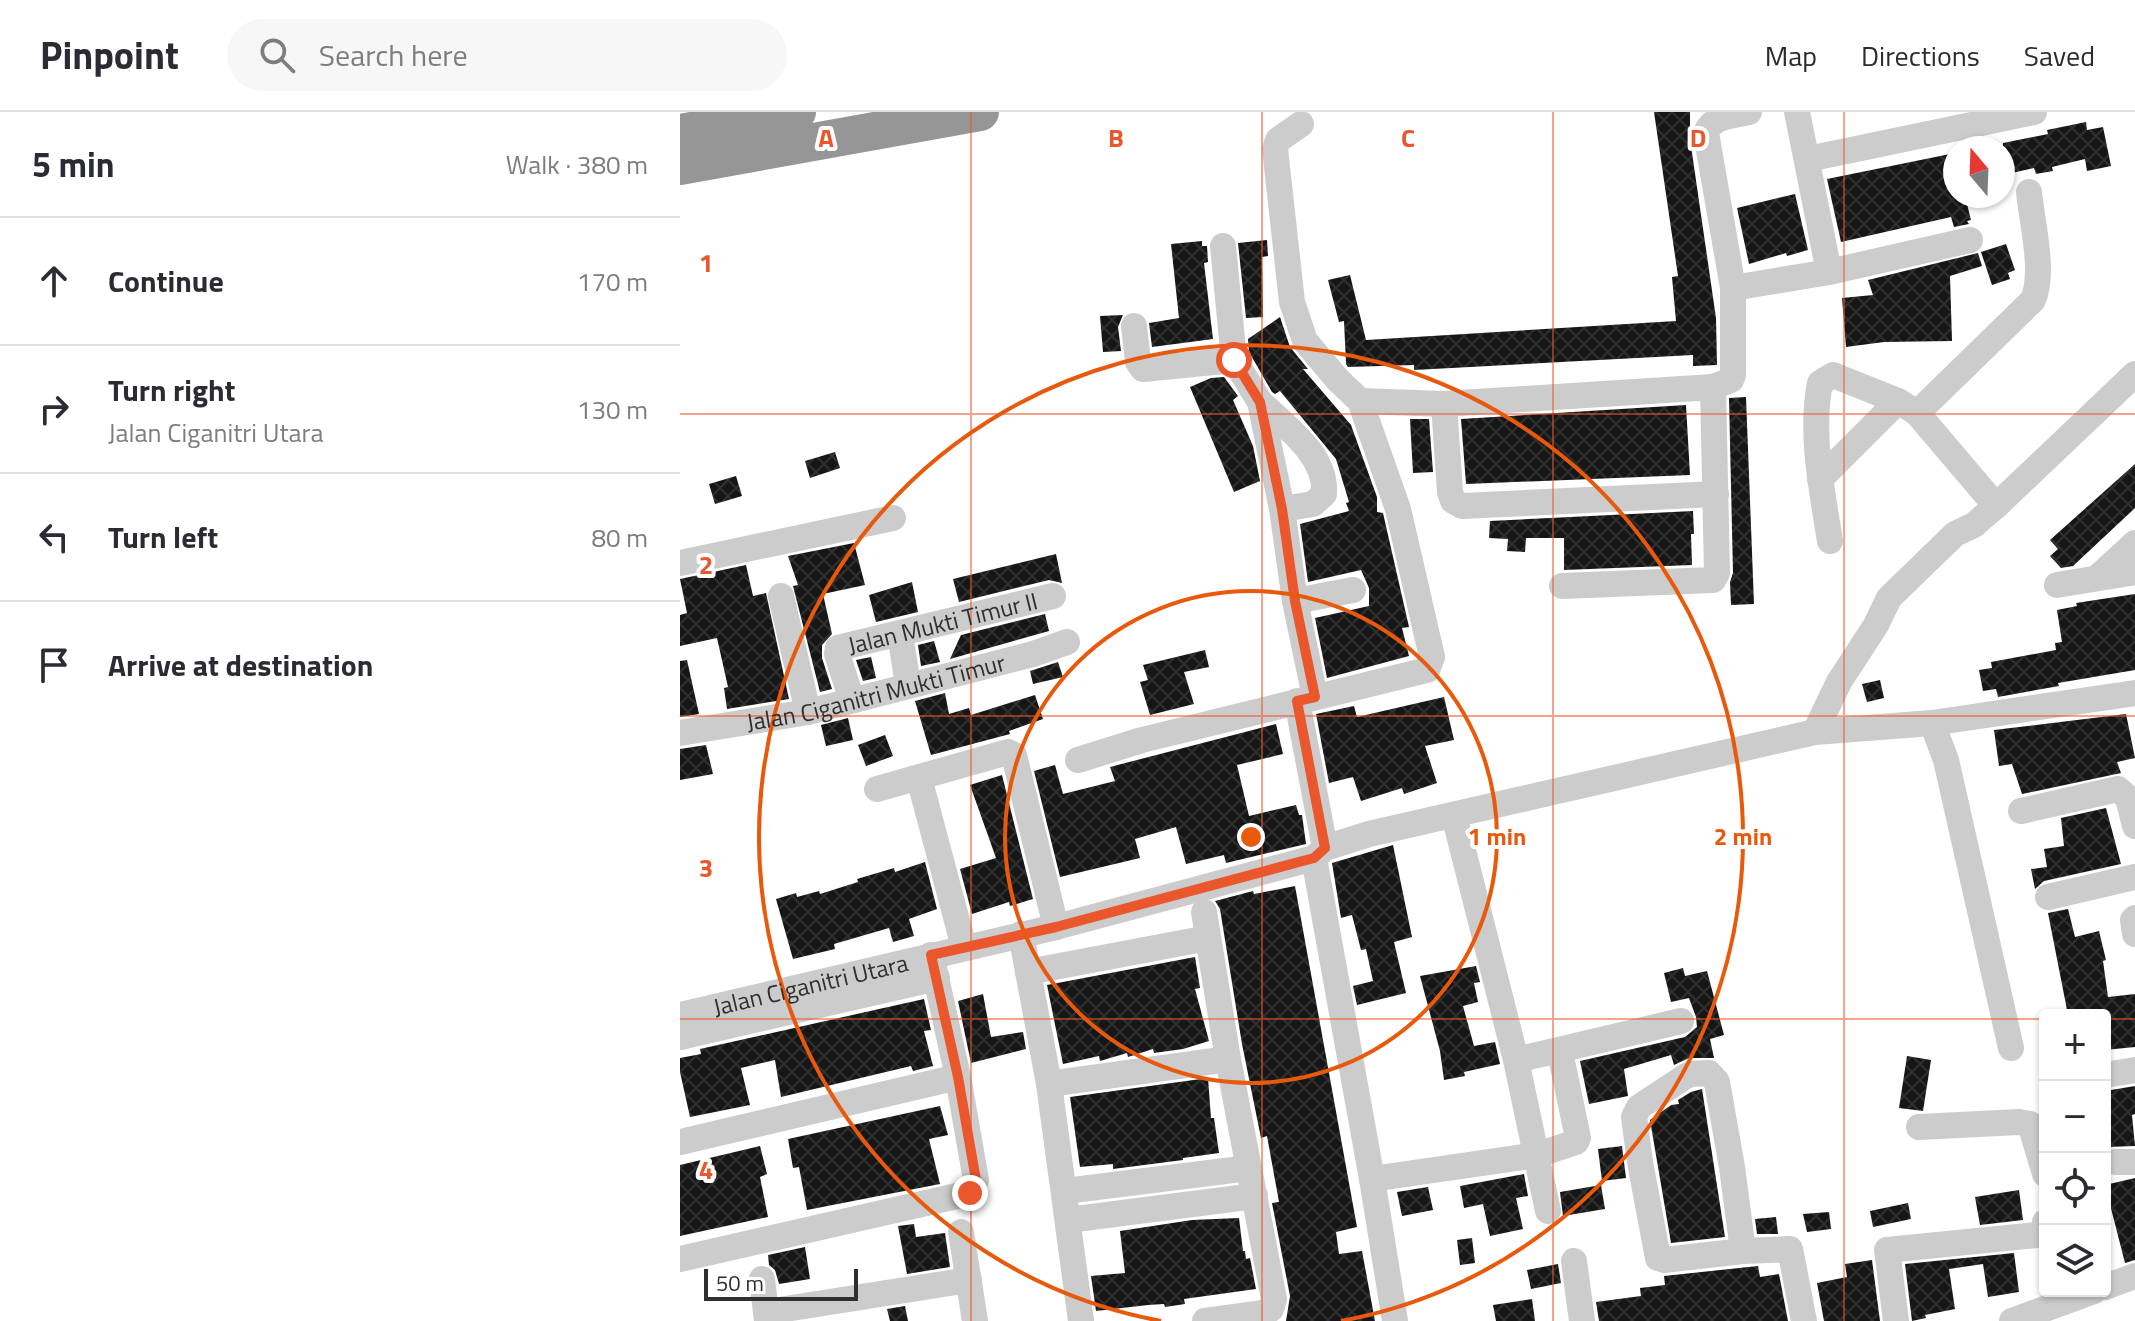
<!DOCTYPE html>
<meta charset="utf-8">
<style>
:root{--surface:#fff;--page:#f7f7f7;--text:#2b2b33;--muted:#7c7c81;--line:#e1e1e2}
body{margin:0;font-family:"Titillium Web",sans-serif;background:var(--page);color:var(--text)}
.controls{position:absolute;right:24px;bottom:24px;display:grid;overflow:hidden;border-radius:8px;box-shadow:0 2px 6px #0004}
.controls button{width:72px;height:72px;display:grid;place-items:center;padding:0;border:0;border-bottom:2px solid var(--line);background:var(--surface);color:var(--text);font:40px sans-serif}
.compass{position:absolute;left:1263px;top:24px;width:72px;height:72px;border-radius:50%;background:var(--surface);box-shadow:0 2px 6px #0004;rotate:341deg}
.scale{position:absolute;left:24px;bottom:20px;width:154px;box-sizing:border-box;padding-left:8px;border:4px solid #2f2f2f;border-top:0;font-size:22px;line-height:28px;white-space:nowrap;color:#2f2f2f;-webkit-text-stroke:6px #fff;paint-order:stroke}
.stop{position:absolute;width:24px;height:24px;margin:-18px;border:6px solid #eb572d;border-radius:50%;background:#fff}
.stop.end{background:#eb572d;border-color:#fff;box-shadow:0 2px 8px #0008}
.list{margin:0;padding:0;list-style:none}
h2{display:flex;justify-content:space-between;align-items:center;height:104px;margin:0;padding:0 32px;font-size:34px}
h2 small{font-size:26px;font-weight:400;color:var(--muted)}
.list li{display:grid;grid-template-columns:52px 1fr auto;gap:24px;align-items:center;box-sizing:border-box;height:128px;padding:0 32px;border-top:2px solid var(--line)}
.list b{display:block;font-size:30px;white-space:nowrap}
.list p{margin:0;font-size:26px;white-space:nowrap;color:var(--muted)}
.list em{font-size:26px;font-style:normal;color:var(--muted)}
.icon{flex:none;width:44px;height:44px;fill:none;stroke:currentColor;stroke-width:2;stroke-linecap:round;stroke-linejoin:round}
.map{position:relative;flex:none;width:1455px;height:1209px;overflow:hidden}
header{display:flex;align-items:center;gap:48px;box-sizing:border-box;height:112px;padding:0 40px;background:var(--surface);border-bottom:2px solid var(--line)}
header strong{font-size:38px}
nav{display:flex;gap:44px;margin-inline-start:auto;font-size:28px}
.search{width:560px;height:72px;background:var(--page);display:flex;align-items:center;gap:20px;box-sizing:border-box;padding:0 28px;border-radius:44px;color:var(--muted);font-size:30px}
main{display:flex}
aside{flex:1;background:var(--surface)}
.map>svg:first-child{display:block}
</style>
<header>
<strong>Pinpoint</strong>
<div class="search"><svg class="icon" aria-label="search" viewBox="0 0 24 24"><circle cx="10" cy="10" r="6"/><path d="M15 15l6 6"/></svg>Search here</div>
<nav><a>Map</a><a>Directions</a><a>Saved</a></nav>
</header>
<main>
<aside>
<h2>5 min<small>Walk · 380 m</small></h2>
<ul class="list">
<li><svg class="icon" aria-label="ahead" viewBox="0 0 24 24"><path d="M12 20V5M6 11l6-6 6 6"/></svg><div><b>Continue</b></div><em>170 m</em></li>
<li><svg class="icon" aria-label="right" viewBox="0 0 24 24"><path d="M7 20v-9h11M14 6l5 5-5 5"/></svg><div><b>Turn right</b><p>Jalan Ciganitri Utara</p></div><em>130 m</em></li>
<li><svg class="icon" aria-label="left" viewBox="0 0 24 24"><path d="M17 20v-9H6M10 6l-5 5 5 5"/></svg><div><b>Turn left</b></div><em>80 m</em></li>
<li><svg class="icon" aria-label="arrive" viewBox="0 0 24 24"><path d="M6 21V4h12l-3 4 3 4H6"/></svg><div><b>Arrive at destination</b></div></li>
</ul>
</aside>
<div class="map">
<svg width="1455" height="1209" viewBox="0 0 1455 1209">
<defs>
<pattern id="building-cross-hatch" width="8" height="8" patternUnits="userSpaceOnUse" patternTransform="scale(2)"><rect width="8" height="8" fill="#161616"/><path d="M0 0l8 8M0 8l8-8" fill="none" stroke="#303030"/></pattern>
</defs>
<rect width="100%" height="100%" fill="#fff"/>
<path fill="url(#building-cross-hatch)" d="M974,0H1010V27L1036,206L1037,253L1013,254V243L734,258V253L668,255L666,252L664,209L659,210L648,168L670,163L686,228L996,209L992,165L998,164Z
M1406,10L1407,18L1423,15L1431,54L1407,59L1405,47L1372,55L1373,59L1356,62L1354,56L1323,63V31L1368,22L1367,18Z
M1275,41V84H1285L1291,108L1287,109L1289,112L1274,115L1271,105L1161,130L1147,67Z
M1115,82L1128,138L1107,144L1106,141L1069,152L1057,96Z
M587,128L588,144L582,145L583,205L566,206L558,131Z
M522,129V134H527L528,150L524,151L533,227L472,235L469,211L499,206L491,132Z
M1326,132L1335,158L1328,161L1330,167L1312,173L1301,140Z
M1298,141L1302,154L1270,164L1272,229L1204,230L1166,235L1162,186L1193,183L1188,168Z
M443,203L438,215L441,239L423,240L420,204Z
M600,205L610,235L628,257H623L671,313L697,385V400L703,401L729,515L722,516L729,544L647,566L635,506L689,494V476L681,458L628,470L620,412L669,399L666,391L669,390L656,347L600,279L595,282L592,280L569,240L568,227Z
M544,265L558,284L553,288L573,334L580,369L554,380L510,275L531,266Z
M1066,285L1074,492L1051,493L1050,470L1053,461L1049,286Z
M1006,293L1010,363L786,372L781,307Z
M730,307H749L753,360L733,361Z
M155,340L160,356L130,366L125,349Z
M1455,352V396L1393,454L1381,456L1370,444L1378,437L1370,428Z
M56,364L62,384L35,392L29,372Z
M1013,399L1014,422H1011L1012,453L884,458V426H846L845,440L827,439L828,427L809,426L810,409Z
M174,431L185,473L143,482L152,522L142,533V546L152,577L140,580L113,474L118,473L108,444Z
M376,442L382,471L369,468L279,490L273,467Z
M66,453L73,484L86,481L109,587L47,597L44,576L48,575L37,526L0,534V503L7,501L0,467Z
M232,470L238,500L196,510L189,483Z
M1455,482V558L1378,571L1379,574L1318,585L1316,577L1303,579L1299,558L1312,556L1311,550L1376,538L1375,531L1382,530L1377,498L1397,494L1396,491Z
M365,502L369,519L270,547L281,523Z
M254,529L260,550L241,554L238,533Z
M525,538L529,555L504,560L514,592L470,603L460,570L468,568L463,553Z
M191,545L196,566L183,569L176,548Z
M7,548L19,602L0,605V549Z
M378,550L383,565L353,572L350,559Z
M1200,568L1204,586L1187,590L1182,572Z
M265,581L269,602L289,596L291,603L355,583L363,607L329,619L330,622L251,643L235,589Z
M764,585L774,628L745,634L757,671L724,682L722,676L681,689L673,665L649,671L636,602L674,594L677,605Z
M1446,602L1455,646L1437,650L1441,661L1342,682L1332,652L1319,654L1314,618Z
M168,606L173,628L146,634L141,613Z
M596,612L603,642L557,653L569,704L616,693L619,703H622L626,732L546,751L544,743L506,752L496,715L455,727L460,746L380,765L354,659L375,653L383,682L435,669L430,655Z
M205,623L213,644L186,654L178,633Z
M26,633L33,662L0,668V637Z
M322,663L353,787L330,794L329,790L292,802L280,757L316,746L290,673Z
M1426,696L1441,752L1364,769L1355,777L1351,757L1367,755L1364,737L1384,734L1381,706Z
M713,733L732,825L714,830L726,881L677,893L673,874L693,869L686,837L681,838L672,803L661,806L652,751Z
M245,750L257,797L229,807L234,824L213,830L209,816L154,832L155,837L113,847L96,787L116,781L117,785L139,779L140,782L178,770L177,767L214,756L215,760Z
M615,774L677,1115L656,1120L659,1142L682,1139L695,1209H606L610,1184L592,1091L599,1090L587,1024L581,1026L562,932L540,797L535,789L573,779L574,782Z
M1388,797L1395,825L1419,819L1426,848L1423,849L1428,885L1455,882V935L1425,938V903H1388L1368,801Z
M515,845L520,876L515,877L529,929L503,937L474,941L473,937L448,945L447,941L420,949L419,944L383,952L367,873Z
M796,854L800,870L794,871L798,890L783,894L794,934L815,930L820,952L784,960L785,964L764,968L760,939L740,864Z
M1003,856L1005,864L1027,859L1044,923L1030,927L1034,946H1009L994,953L991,943L944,957L948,984L909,992L900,949L1005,925L1017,915L1016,905L1009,886L991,890L984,861Z
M303,882L311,925L343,920L346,937L291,951L278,889Z
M244,887L251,918L244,919L253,954L233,959L231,954L101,985L95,948L61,956L70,993L10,1005L0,960V946L21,942L20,937Z
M1227,944L1251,948L1243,999L1219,996Z
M528,966L531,1006H534L539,1041L503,1046V1048L433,1057V1052L400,1055L390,985Z
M1455,974V1002L1452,1003L1455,1034L1428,1035L1425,979Z
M1022,977L1045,1125L991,1131L970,1008L991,993L999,992L998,988L1011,980Z
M260,994L268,1023L249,1027L260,1072L127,1098L119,1055L113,1056L108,1027Z
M80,1034L87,1062L80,1065L88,1105L0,1124V1053Z
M942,1034L946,1066L922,1069L918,1037Z
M844,1062L848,1084L836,1086L843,1117L810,1124L803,1092L784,1096L780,1074Z
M1455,1066V1148L1445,1151L1425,1073Z
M921,1073L925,1097L883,1104L880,1080Z
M748,1075L753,1098L722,1104L717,1080Z
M1339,1078L1343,1108L1300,1113L1295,1085Z
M1228,1091L1231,1107L1193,1115L1190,1099Z
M1149,1100L1151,1117L1127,1120L1123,1102Z
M1096,1105L1098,1122H1077L1075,1107Z
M559,1106L563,1139H565L566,1147L570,1146L576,1177L504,1187L505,1192L485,1195L484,1192L468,1193L416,1199L411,1164L445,1161L440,1119L512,1108Z
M234,1112L236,1125L265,1121L270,1155L227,1162L218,1114Z
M792,1126L795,1151L780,1153L777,1128Z
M125,1135L130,1167L99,1172L95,1158L89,1153L88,1143Z
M1334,1141L1339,1180L1308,1185L1303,1152L1269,1157L1275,1197L1245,1203L1246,1206L1232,1209L1225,1152Z
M1192,1148L1200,1209H1144L1137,1171L1167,1165L1165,1152Z
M878,1152L881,1171L851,1177L847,1158Z
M1078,1154L1080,1165L1099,1162L1108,1209H919L916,1190L961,1184L960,1176L985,1173L984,1164Z
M852,1187L855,1209H816L813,1193Z
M225,1194L228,1209H210L207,1197Z"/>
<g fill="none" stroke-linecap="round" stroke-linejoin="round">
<g stroke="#ccc" stroke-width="26">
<path d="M1117,0L1149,160"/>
<path d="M1128,47L1354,0"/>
<path d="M543,134L554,248L580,290L602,397L615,489L635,585"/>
<path d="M1053,176L1149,160L1290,128"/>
<path d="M454,214L458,250L463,257L554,248"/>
<path d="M680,289L764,292L1033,275L1051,268L1053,263V176L1026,21C1032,4 1052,4 1069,0"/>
<path d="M580,290C606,315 647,343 644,382L633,392L602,397"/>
<path d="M764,292L770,380L773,389L782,394L1036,382"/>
<path d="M1140,367L1218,289"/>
<path d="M1316,394L1237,301L1353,188C1365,160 1352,111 1349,80"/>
<path d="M1150,429C1142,378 1130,322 1140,271L1153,263L1218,289L1237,301"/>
<path d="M0,451L213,406"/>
<path d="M1419,464L1455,431"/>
<path d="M1377,473L1455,460"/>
<path d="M882,474L1033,468L1037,461L1033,275"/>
<path d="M101,484L128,600"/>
<path d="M615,489L673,478"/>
<path d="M220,522L228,573"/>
<path id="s1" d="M172,588L157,542L158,536L373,484"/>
<path d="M617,589L645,736"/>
<path d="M1252,611L1266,648L1331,936"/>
<path d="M1135,620L1252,611L1455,581"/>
<path id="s2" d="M0,621L128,600L353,542L387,530"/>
<path d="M398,648L462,628L747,558L752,545L718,397L680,289L658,268L625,229L612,190L595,37L598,28L621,12"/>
<path d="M239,666L284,835"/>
<path d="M197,677L328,640L334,643L376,815"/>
<path d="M1341,699L1438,677L1448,686L1455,714"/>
<path d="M774,703L836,948L868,1099"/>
<path d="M634,746L692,1067L715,1209"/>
<path d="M1368,785L1455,765"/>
<path d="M524,800L548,947L594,1187L591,1197L583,1201L525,1209"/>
<path d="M1455,806L1453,808L1455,822"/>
<path d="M341,822L369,972L401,1209"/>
<path d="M348,860L528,826"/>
<path id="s3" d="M0,903L376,815L634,746L645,736L689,722L1135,620L1159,570L1196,513L1209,486L1275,422L1294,413L1316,394L1455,262"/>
<path d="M0,925L257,866"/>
<path d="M836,948L1001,909"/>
<path d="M1425,963L1455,958"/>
<path d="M369,972L548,947"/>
<path d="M1239,1015L1339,1010L1350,1012L1365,1062"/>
<path d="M0,1030L278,965L251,843"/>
<path d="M1436,1050H1455"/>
<path d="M692,1067L857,1043L896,1030L898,1026L880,940"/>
<path d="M385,1079L569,1056"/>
<path d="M388,1108L575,1084"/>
<path d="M281,1120L295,1209"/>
<path d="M1063,1139L1052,1055L1037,970L1029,961L1010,962L1003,966L959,995L954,1005L960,1050L978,1146L984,1148L1063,1139L1110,1137L1124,1209"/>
<path d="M0,1147L290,1081L296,1068L278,965"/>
<path d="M894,1149L902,1209"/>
<path d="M82,1167L87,1209"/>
<path d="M1425,1175L1455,1164"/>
<path d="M86,1200L289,1168"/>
<path d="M1216,1209L1207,1138L1357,1123L1363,1122L1365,1110"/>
<path d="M1332,1209L1414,1179"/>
</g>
<path stroke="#969696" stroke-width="38" d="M0,21L117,0
M0,54L300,0"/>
</g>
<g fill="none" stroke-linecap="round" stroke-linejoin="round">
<path stroke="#eb572d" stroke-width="10" d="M290,1081L296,1068L278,965L251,843L376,815L634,746L645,736L617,589L635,585L615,489L602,397L580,290L554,248"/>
</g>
<path fill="none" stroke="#eb572d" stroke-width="2" stroke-opacity="0.55" d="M291,0V1209M582,0V1209M873,0V1209M1164,0V1209M0,302H1455M0,604H1455M0,907H1365M1425,907H1455"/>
<g fill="none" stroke="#e8590c" stroke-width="4">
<circle cx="571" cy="725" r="246"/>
<path d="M481 1209A492 492 0 1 1 661 1209"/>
</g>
<g text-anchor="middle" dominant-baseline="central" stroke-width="8" stroke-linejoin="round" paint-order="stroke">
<g font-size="24" fill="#2f2f2f" stroke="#fff">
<text stroke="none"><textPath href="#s1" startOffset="162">Jalan Mukti Timur II</textPath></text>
<text stroke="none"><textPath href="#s2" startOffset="200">Jalan Ciganitri Mukti Timur</textPath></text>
<text stroke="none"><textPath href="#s3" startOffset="134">Jalan Ciganitri Utara</textPath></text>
</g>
</g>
<g font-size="26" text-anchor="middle" font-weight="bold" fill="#eb572d" stroke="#fff" stroke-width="8" stroke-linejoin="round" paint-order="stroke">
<text x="146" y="35">A</text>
<text x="436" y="35">B</text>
<text x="728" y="35">C</text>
<text x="1018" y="35">D</text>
<text x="26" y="160">1</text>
<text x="26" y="462">2</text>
<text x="26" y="765">3</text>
<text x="26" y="1067">4</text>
</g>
<circle cx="571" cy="725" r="12" fill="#e8590c" stroke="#fff" stroke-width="4"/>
<g font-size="24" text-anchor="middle" font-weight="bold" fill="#e8590c" stroke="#fff" stroke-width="8" stroke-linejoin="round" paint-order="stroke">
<text x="817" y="733">1 min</text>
<text x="1063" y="733">2 min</text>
</g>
</svg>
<div class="controls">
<button>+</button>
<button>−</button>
<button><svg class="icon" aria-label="locate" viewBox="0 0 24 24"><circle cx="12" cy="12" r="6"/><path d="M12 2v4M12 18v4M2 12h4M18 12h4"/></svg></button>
<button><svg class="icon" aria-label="layers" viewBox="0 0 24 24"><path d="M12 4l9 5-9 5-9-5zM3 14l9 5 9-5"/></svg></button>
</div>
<svg class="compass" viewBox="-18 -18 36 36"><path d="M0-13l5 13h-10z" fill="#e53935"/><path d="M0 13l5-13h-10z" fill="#7c7c81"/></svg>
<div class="scale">50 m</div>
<div class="stop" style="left:554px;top:248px"></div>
<div class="stop end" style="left:290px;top:1081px"></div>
</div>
</main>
